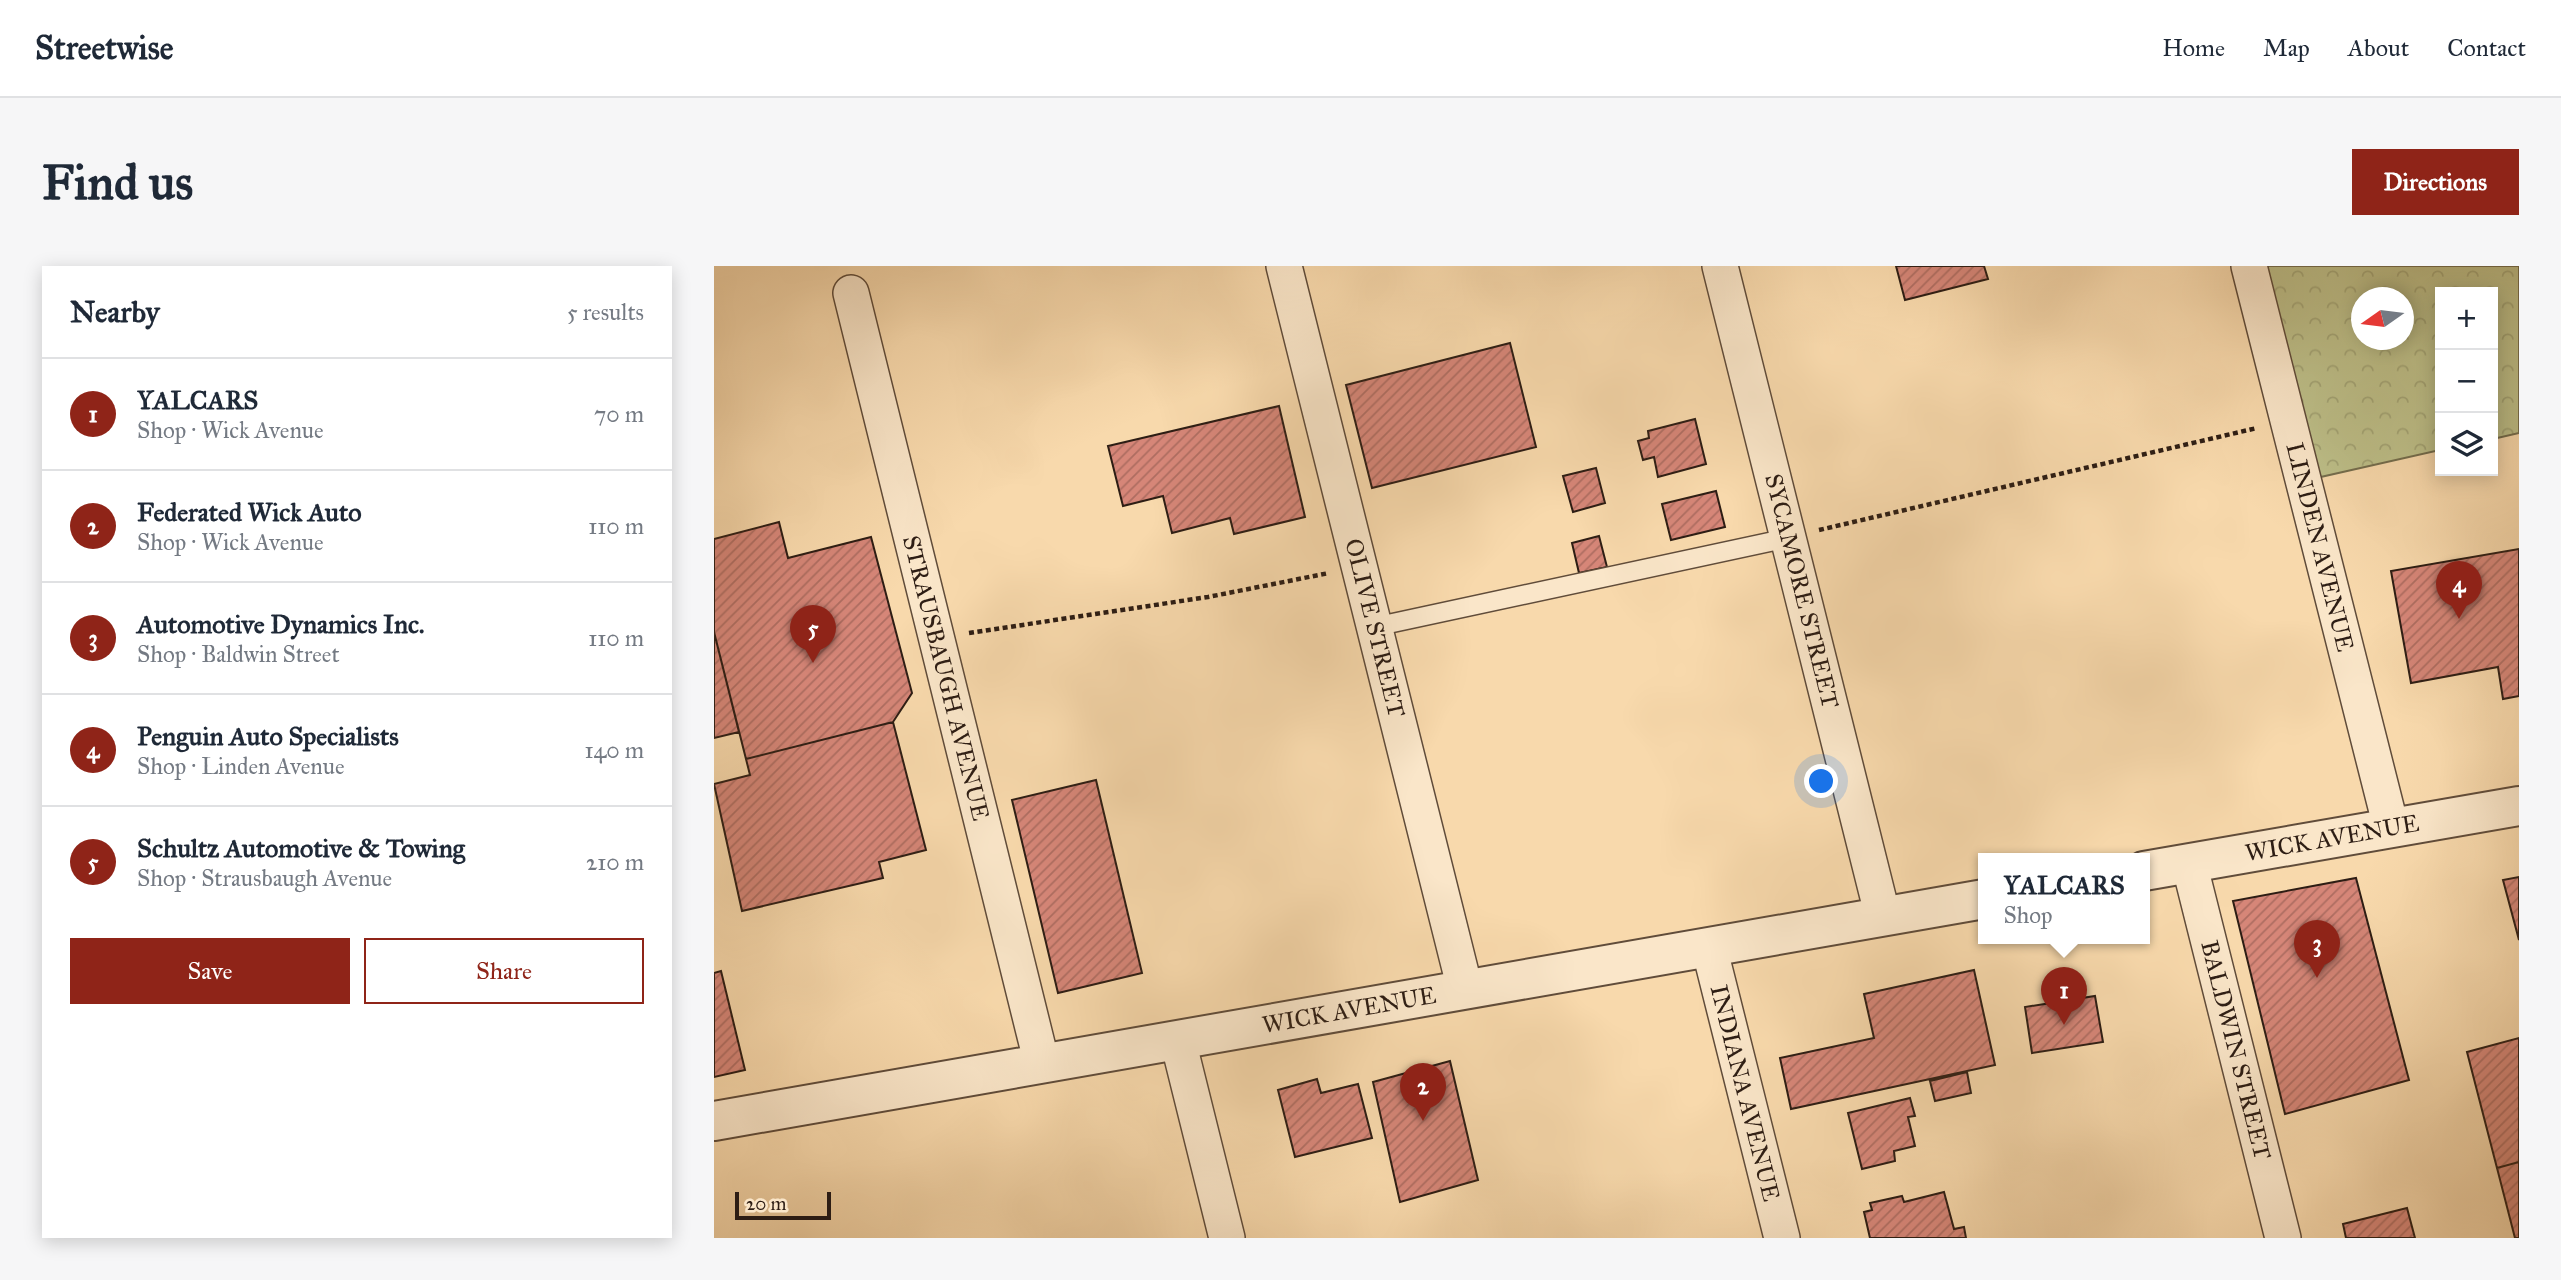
<!DOCTYPE html>
<meta charset="utf-8">
<style>
:root{--surface:#fff;--page:#f6f6f7;--text:#1f2937;--muted:#747a83;--line:#e0e1e3;--accent:#8f2418}
body{margin:0;font-family:"IM FELL Great Primer",serif;background:var(--page);color:var(--text)}
.controls{position:absolute;right:21px;top:21px;display:grid;overflow:hidden;border-radius:0px;box-shadow:0 4px 18px #0003}
.controls button{width:63px;height:63px;display:grid;place-items:center;padding:0;border:0;border-bottom:2px solid var(--line);background:var(--surface);color:var(--text);font:35px sans-serif}
.compass{position:absolute;left:1637px;top:21px;width:63px;height:63px;border-radius:50%;background:var(--surface);box-shadow:0 4px 18px #0003;rotate:256deg}
.scale{position:absolute;left:21px;bottom:18px;width:96px;box-sizing:border-box;padding-left:7px;border:4px solid #2d1d14;border-top:0;font-size:19px;line-height:24px;white-space:nowrap;color:#2d1d14;-webkit-text-stroke:5px #fae6c9;paint-order:stroke}
.you{position:absolute;left:1108px;top:516px;width:24px;height:24px;margin:-18px;border:5px solid #fff;border-radius:50%;background:#1a73e8;box-shadow:0 0 0 10px #1a73e833}
.badge{display:grid;place-items:center;width:46px;height:46px;border-radius:50%;background:var(--accent);color:#fff;font-size:23px;font-weight:700}
.pin{position:absolute;translate:-50% -58px;filter:drop-shadow(0 2px 4px #0008)}
.pin::after{content:'';position:absolute;top:37px;width:24px;height:21px;background:inherit;clip-path:polygon(0 0,100% 0,50% 100%)}
.popup{position:absolute;left:1264px;top:587px;width:172px;height:91px;box-sizing:border-box;display:grid;place-content:center;border-radius:0px;background:var(--surface);filter:drop-shadow(0 2px 5px #0005);font-size:23px;white-space:nowrap;color:var(--muted)}
.popup b{font-size:26px;color:var(--text)}
.popup::after{content:'';position:absolute;left:50%;top:100%;margin-left:-14px;border:14px solid transparent;border-top-color:var(--surface)}
.list{margin:0;padding:0;list-style:none}
h2{display:flex;justify-content:space-between;align-items:center;height:91px;margin:0;padding:0 28px;font-size:30px}
h2 small{font-size:23px;font-weight:400;color:var(--muted)}
.list li{display:grid;grid-template-columns:46px 1fr auto;gap:21px;align-items:center;box-sizing:border-box;height:112px;padding:0 28px;border-top:2px solid var(--line)}
.list b{display:block;font-size:26px;white-space:nowrap}
.list p{margin:0;font-size:23px;white-space:nowrap;color:var(--muted)}
.list em{font-size:23px;font-style:normal;color:var(--muted)}
.actions{display:flex;gap:14px;padding:21px 28px}
.actions a{flex:1;padding:16px 0;border:2px solid var(--accent);border-radius:0px;text-align:center;font-size:24px;color:var(--accent)}
.actions .main{background:var(--accent);color:#fff}
.icon{flex:none;width:38px;height:38px;fill:none;stroke:currentColor;stroke-width:2;stroke-linecap:round;stroke-linejoin:round}
.map{position:relative;flex:none;width:1805px;height:972px;overflow:hidden;border-radius:0px}
header{display:flex;align-items:center;gap:42px;box-sizing:border-box;height:98px;padding:0 35px;background:var(--surface);border-bottom:2px solid var(--line)}
header strong{font-size:33px}
nav{display:flex;gap:38px;margin-inline-start:auto;font-size:24px}
.intro{display:flex;align-items:center;justify-content:space-between;box-sizing:border-box;height:168px;padding:0 42px}
h1{margin:0;font-size:49px}
.button{padding:18px 32px;border-radius:0px;background:var(--accent);color:#fff;font-size:24px;font-weight:700}
main{display:flex;gap:42px;padding:0 42px}
aside{flex:1;background:var(--surface);border-radius:0px;box-shadow:0 4px 18px #0003}
.map>svg:first-child{display:block}
</style>
<header>
<strong>Streetwise</strong>
<nav><a>Home</a><a>Map</a><a>About</a><a>Contact</a></nav>
</header>
<div class="intro"><h1>Find us</h1><a class="button">Directions</a></div>
<main>
<aside>
<h2>Nearby<small>5 results</small></h2>
<ul class="list">
<li><span class="badge">1</span><div><b>YALCARS</b><p>Shop · Wick Avenue</p></div><em>70 m</em></li>
<li><span class="badge">2</span><div><b>Federated Wick Auto</b><p>Shop · Wick Avenue</p></div><em>110 m</em></li>
<li><span class="badge">3</span><div><b>Automotive Dynamics Inc.</b><p>Shop · Baldwin Street</p></div><em>110 m</em></li>
<li><span class="badge">4</span><div><b>Penguin Auto Specialists</b><p>Shop · Linden Avenue</p></div><em>140 m</em></li>
<li><span class="badge">5</span><div><b>Schultz Automotive &amp; Towing</b><p>Shop · Strausbaugh Avenue</p></div><em>210 m</em></li>
</ul>
<div class="actions"><a class="main">Save</a><a>Share</a></div>
</aside>
<div class="map">
<svg width="1805" height="972" viewBox="0 0 1805 972">
<defs>
<pattern id="forest-crowns" width="20" height="18" patternUnits="userSpaceOnUse" patternTransform="scale(1.75)"><rect width="20" height="18" fill="#bdbf89"/><path d="M2 6a3 3 0 1 1 6 0M12 15a3 3 0 1 1 6 0" fill="none" stroke="#a3a475"/></pattern>
<pattern id="building-hatch" width="6" height="6" patternUnits="userSpaceOnUse" patternTransform="scale(1.75)"><rect width="6" height="6" fill="#d68678"/><path d="M-1 1l2-2M0 6l6-6M5 7l2-2" fill="none" stroke="#ae6d61"/></pattern>
</defs>
<rect width="100%" height="100%" fill="#f8d9ac"/>
<filter id="stains"><feTurbulence type="fractalNoise" baseFrequency=".00286" numOctaves="4"/><feColorMatrix values="0 0 0 0 .2 0 0 0 0 .09 0 0 0 0 .02 0 0 0 .5 -.17"/></filter>
<radialGradient id="worn" r=".72"><stop offset=".6" stop-color="#630" stop-opacity="0"/><stop offset="1" stop-color="#630" stop-opacity=".3"/></radialGradient>
<path fill="url(#forest-crowns)" stroke="#756e4e" stroke-width="2" fill-rule="evenodd" d="M1535,0H1805V167L1779,173V26H1726V184L1589,215ZM1647,32H1689V74H1647Z"/>
<path fill="url(#building-hatch)" stroke="#2d1d14" stroke-width="2" d="M1182,0H1270L1274,13L1191,34Z
M796,77L822,181L658,222L632,119Z
M565,140L591,251L520,268L516,252L458,267L449,230L409,240L394,180Z
M981,153L992,198L944,211L940,191L929,194L924,175L935,172L934,165Z
M882,202L891,237L859,246L849,210Z
M1002,225L1011,261L957,274L948,238Z
M65,256L74,292L157,271L198,427L179,456L32,493L0,366V273Z
M885,270L893,301L865,307L858,277Z
M1805,283V430L1789,433L1784,401L1697,417L1677,305Z
M0,366L25,466L0,472Z
M179,456L212,584L165,596L169,612L28,645L0,518L36,509L32,493Z
M382,514L428,707L344,727L298,534Z
M1805,611V674L1789,614Z
M1642,612L1695,814L1571,848L1519,635Z
M1260,704L1281,799L1077,843L1066,792L1160,772L1150,728Z
M7,705L31,804L0,811V707Z
M1381,730L1389,776L1318,787L1311,741Z
M1805,772V896L1783,902L1753,786Z
M736,795L764,914L686,936L659,816Z
M1253,806L1257,827L1221,835L1216,815Z
M603,813L607,827L644,818L658,872L581,891L564,824Z
M1196,832L1201,850L1194,851L1201,880L1180,885L1181,895L1148,903L1134,847Z
M1805,896V972H1801L1783,902Z
M1230,926L1240,963L1250,961L1252,972H1156L1150,946L1158,944L1156,937L1188,930L1190,936Z
M1693,942L1701,972H1632L1629,958Z"/>
<g fill="none" stroke-linecap="round" stroke-linejoin="round">
<defs>
<path id="service" d="M660,361L1074,272"/>
<path id="minor" d="M570,0L751,723
M1006,0L1169,651
M1535,0L1677,561
M137,27L328,798
M1475,597L1569,972
M995,681L1068,972
M464,775L513,972"/>
<path id="tertiary" d="M1430,605L1805,540
M0,855L1270,633"/>
</defs>
<use href="#service" stroke="#604c3a" stroke-width="21"/>
<use href="#minor" stroke="#604c3a" stroke-width="38"/>
<use href="#tertiary" stroke="#604c3a" stroke-width="42"/>
<path stroke="#2d1d14" stroke-width="4.5" stroke-dasharray="5 3.5" stroke-linecap="butt" d="M1105,264L1543,162
M255,367L494,331L615,307"/>
<use href="#service" stroke="#fae6c9" stroke-width="18"/>
<use href="#minor" stroke="#fae6c9" stroke-width="35"/>
<use href="#tertiary" stroke="#fae6c9" stroke-width="38"/>
</g>
<g text-anchor="middle" dominant-baseline="central" stroke-width="7" stroke-linejoin="round" paint-order="stroke">
<g font-size="24" fill="#2d1d14" stroke="#fae6c9">
<text transform="translate(1606 281) rotate(76)">LINDEN AVENUE</text>
<text transform="translate(1088 325) rotate(76)">SYCAMORE STREET</text>
<text transform="translate(661 362) rotate(76)">OLIVE STREET</text>
<text transform="translate(232 412) rotate(76)">STRAUSBAUGH AVENUE</text>
<text transform="translate(1618 572) rotate(-10)">WICK AVENUE</text>
<text transform="translate(635 744) rotate(-10)">WICK AVENUE</text>
<text transform="translate(1522 784) rotate(76)">BALDWIN STREET</text>
<text transform="translate(1031 827) rotate(76)">INDIANA AVENUE</text>
</g>
</g>
<rect width="100%" height="100%" filter="url(#stains)"/>
<rect width="100%" height="100%" fill="url(#worn)"/>
</svg>
<div class="controls">
<button>+</button>
<button>−</button>
<button><svg class="icon" aria-label="layers" viewBox="0 0 24 24"><path d="M12 4l9 5-9 5-9-5zM3 14l9 5 9-5"/></svg></button>
</div>
<svg class="compass" viewBox="-18 -18 36 36"><path d="M0-13l5 13h-10z" fill="#e53935"/><path d="M0 13l5-13h-10z" fill="#747a83"/></svg>
<div class="scale">20 m</div>
<div class="you"></div>
<div class="pin badge" style="left:1350px;top:759px">1</div>
<div class="popup"><b>YALCARS</b>Shop</div>
<div class="pin badge" style="left:709px;top:855px">2</div>
<div class="pin badge" style="left:1603px;top:712px">3</div>
<div class="pin badge" style="left:1745px;top:353px">4</div>
<div class="pin badge" style="left:99px;top:397px">5</div>
</div>
</main>
